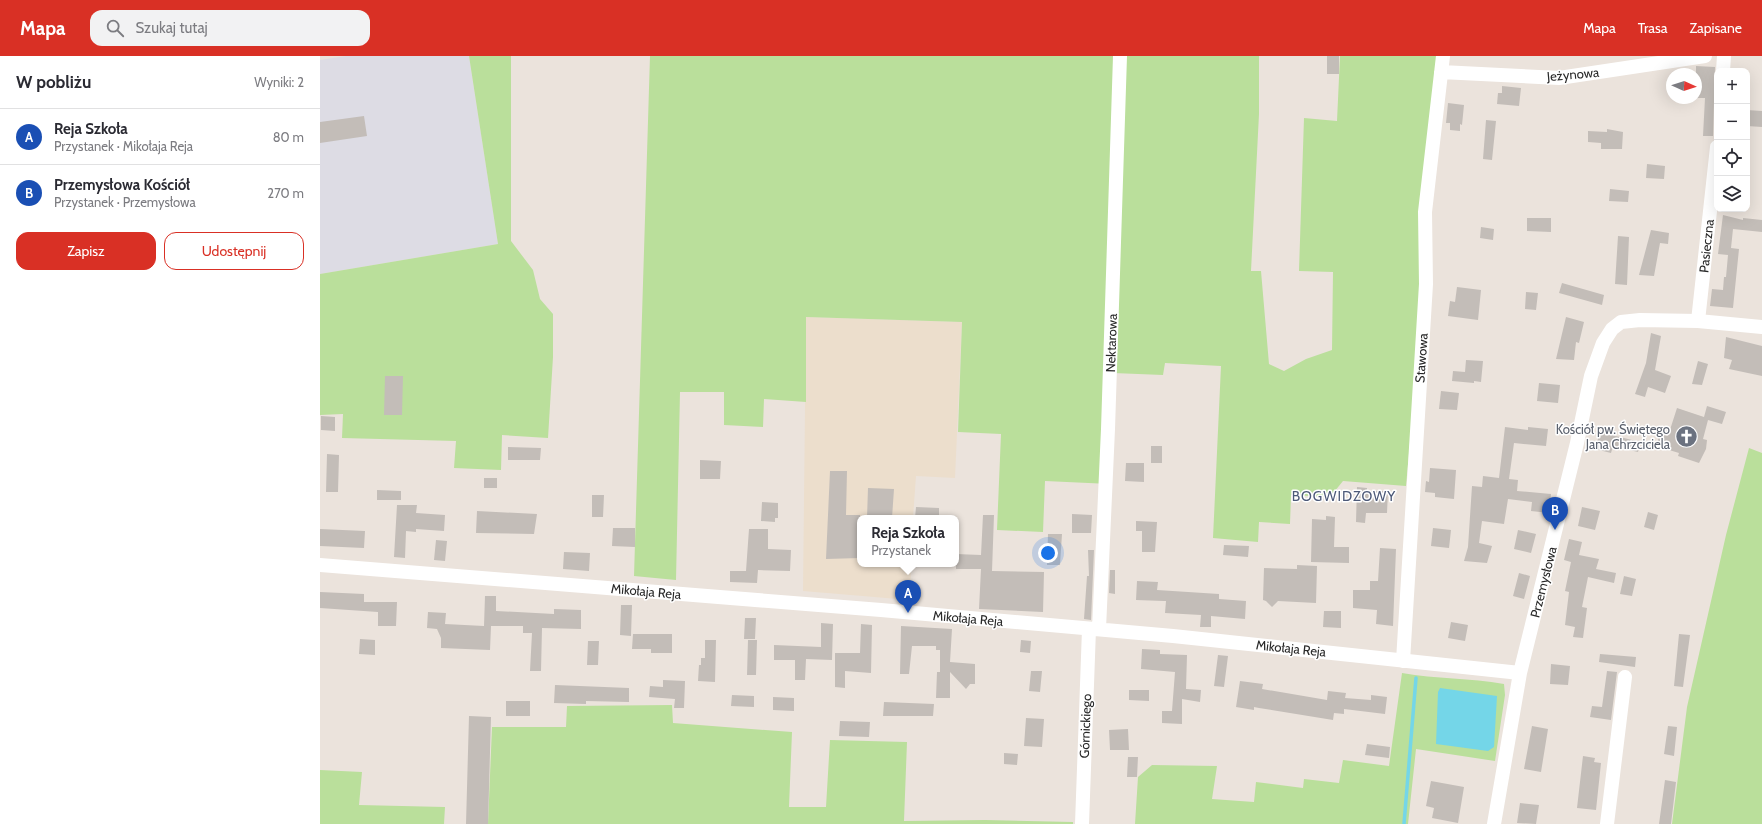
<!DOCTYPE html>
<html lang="pl">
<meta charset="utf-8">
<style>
:root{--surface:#fff;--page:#f2f2f3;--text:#2b2b33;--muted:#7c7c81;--line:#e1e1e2;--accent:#d93025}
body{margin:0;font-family:Cabin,sans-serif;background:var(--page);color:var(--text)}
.controls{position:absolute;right:12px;top:12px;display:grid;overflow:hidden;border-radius:8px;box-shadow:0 4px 16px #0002}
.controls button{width:36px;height:36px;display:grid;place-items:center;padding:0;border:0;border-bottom:1px solid var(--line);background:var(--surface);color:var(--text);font:20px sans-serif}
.compass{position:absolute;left:1346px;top:12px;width:36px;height:36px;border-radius:50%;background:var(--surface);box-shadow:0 4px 16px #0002;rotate:93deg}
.you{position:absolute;left:728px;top:497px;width:14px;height:14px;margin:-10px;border:3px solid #fff;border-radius:50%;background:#1a73e8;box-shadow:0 0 0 6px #1a73e833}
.badge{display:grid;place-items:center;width:26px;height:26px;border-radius:50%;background:var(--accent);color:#fff;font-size:13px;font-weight:700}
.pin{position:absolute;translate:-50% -33px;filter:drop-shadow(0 1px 2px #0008)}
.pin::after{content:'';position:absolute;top:21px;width:14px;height:12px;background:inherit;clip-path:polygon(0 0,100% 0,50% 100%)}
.popup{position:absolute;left:537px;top:459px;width:102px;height:52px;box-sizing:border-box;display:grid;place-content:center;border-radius:8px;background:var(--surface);filter:drop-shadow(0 1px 3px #0005);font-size:13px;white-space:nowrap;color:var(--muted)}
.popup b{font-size:15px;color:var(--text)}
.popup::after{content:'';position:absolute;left:50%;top:100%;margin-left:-8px;border:8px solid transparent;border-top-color:var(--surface)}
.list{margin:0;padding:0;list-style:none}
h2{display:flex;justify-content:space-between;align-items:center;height:52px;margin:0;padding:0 16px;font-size:17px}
h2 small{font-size:13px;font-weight:400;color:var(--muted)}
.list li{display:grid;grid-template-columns:26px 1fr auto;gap:12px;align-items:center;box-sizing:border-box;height:56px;padding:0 16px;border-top:1px solid var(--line)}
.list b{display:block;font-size:15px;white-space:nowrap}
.list p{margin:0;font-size:13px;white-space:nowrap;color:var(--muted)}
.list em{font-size:13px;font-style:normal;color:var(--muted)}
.actions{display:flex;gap:8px;padding:12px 16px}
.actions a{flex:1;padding:9px 0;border:1px solid var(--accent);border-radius:12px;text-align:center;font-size:14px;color:var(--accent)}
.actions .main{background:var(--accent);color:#fff}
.icon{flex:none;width:22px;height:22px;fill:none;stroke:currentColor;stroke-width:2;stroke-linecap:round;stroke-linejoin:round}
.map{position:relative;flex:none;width:1442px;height:768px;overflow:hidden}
header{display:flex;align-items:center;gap:24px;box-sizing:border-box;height:56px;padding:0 20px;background:var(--accent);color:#fff}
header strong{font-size:19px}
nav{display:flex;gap:22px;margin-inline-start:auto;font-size:14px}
.search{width:280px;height:36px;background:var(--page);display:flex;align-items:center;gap:10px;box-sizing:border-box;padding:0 14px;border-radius:12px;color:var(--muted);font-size:15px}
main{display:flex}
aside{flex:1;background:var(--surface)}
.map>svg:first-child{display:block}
</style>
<header>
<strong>Mapa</strong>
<div class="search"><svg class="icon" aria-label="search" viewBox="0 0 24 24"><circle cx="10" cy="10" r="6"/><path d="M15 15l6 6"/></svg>Szukaj tutaj</div>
<nav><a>Mapa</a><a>Trasa</a><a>Zapisane</a></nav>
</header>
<main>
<aside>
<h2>W pobliżu<small>Wyniki: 2</small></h2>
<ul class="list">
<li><span class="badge" style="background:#1a4fb4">A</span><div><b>Reja Szkoła</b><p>Przystanek · Mikołaja Reja</p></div><em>80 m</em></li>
<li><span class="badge" style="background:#1a4fb4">B</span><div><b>Przemysłowa Kościół</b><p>Przystanek · Przemysłowa</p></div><em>270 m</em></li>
</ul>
<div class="actions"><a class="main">Zapisz</a><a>Udostępnij</a></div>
</aside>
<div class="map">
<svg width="1442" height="768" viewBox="0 0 1442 768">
<rect width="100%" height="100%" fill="#ebe3dc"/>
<path fill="#dddce4" d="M26,0H149L178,188L0,218V4Z"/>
<path fill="#ecdecc" d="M486,261L642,266L635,422L596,420L593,462H540V508H591L590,544L483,535Z"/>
<path fill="#badf9b" d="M149,0H191V185L213,214L220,243L233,258V301L228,382L182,379L181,414L134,412L136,385L22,382L23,358L0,359V218L178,188Z
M330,0H939V58L931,215H941L949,308L964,315L986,303L1012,294L1013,216L979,215L984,62L1017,65L1020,0H1121L1098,299L1086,430L1023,425L1010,441L971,439L970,468L939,466L938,486L893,482L901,310L845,307L843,319L793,317L790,428L725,425L723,476L677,474L681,378L638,376L642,266L486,261V346L444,343L443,371L404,369V336H360L356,524L314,520Z
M1429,392L1442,397V768H1352L1367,651L1406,479Z
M1082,617C1116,623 1150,622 1184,628L1185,639L1175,705L1096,693L1088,768H815L818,721L832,709L897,710L892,743L934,746L936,726L983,732L984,723L1019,727L1023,704L1069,710Z
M352,649L353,667L472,676L469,751H506L510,684L587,686L584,765L665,764L753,766V768H168L172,671H246L247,650Z
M0,714L42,716L39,749L125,751L124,768H0Z"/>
<path fill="#74d6e8" d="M1120,632L1177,640L1174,691L1168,695L1116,688L1118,636Z"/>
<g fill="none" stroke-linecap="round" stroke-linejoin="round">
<path stroke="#74d6e8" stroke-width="3.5" d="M1084,768L1096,622"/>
</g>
<path fill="#c3bdb8" d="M1007,0H1019V18H1007Z
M1376,10L1395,11L1393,80H1383L1385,42H1376Z
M1182,30L1201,32L1199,50L1177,48L1178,37H1182Z
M1128,47L1144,49L1142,69L1140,68V75L1130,74V67H1126Z
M1427,54L1442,55V71L1427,70Z
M44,60L47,80L0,87V66Z
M1166,64L1176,65L1172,104L1163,103Z
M1287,73L1303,76L1302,93H1281V87L1268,86V75L1287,76Z
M1327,108L1345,110L1344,123L1326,122Z
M1290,133L1309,135L1308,146L1289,145Z
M1403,159L1423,164V162L1442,164V176L1413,173L1411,192L1419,193L1413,252L1390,250L1392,233L1403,234L1404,221H1406L1408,199L1398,198Z
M1207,162H1231V176L1207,175Z
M1161,171L1174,173L1173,184L1160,182Z
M1331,174L1349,177L1348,188L1340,187L1334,220L1319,219Z
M1298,180L1309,181L1307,229L1295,228Z
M1242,227L1284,239L1282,249L1239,237Z
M1137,231L1161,234L1158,264L1128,260L1130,245L1135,246Z
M1206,236L1218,237L1216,254L1205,253Z
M1246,261L1264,266L1259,287L1256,286L1254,304L1236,303Z
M1331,277L1341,280L1335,314L1351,320L1345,337L1328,331L1325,341L1315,338L1326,307Z
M1406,281L1442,290V320L1409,313L1412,304L1404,302Z
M1146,304L1163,305L1161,326L1154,325V327L1132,325L1133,315L1145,316Z
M1378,305L1388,308L1382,329L1372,328Z
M65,320H83L82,359H64Z
M1219,327L1240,329L1238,347L1217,345Z
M1121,335L1139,337L1137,354L1119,353Z
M1387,350L1406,356L1402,368L1388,364L1383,383L1387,384L1386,393L1379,407L1358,400L1359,397L1336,390L1340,377L1348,380L1357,352L1384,361Z
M1,360L15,361V375L1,374Z
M1185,371L1208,374V371L1228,373L1226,390L1194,387L1189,423L1198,424L1197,435L1231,438L1229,457L1211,455L1212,446L1188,443L1184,468L1162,465L1159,487L1172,490L1167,507L1144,505L1148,491L1152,430L1162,431L1163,420L1179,422Z
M1280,376L1320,386L1318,396L1293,390L1291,397L1275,393Z
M831,390H842V407H831Z
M188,391L221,392L220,404H188Z
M7,398L19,399L18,436H6Z
M380,404L401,405L400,423H380Z
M806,407H824V426L805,425Z
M1110,412L1136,414L1134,443L1115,441V437L1105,436L1106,425L1109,426Z
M510,415H527L526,459H540V502L506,503Z
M164,422H177V432H164Z
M1037,431L1047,432V435H1068L1067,457H1046L1045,467L1036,466Z
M548,432L574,433L572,462H547Z
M57,434L81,435V444H57Z
M272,439H284L283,461H272Z
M442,446L458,447V462H455V466L441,465Z
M77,449H97L96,457L125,459L124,475L96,473V476L86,475L85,502L74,501Z
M596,451L619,452V462H595Z
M1262,451L1280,455L1275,474L1258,470Z
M157,455L217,458L214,478L156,477Z
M1328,456L1338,459L1334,474L1324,471Z
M752,458L772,459L771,477H752Z
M663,459H674L672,515L724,516L723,556L659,553L661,513H636V498L661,499Z
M1006,460L1015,461L1014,491H1029V507L991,506L992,463L1006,464Z
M816,465L837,466L835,496H822V475H816Z
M293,472H315V491L292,490Z
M1113,472L1131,474L1129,492L1111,490Z
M0,473L45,475L44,492L0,490Z
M429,473H448V493L471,494L470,515L438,514L437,527L410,526V515H426Z
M1198,474L1216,478L1211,497L1194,493Z
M728,478H742L740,509H727Z
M1249,483L1262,486L1259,499L1279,503L1276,513L1296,517L1294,527L1268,521L1262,551L1267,552L1263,582L1253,581L1255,571L1245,569L1249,536L1245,535L1251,506L1244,504Z
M116,484L127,485L125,505L114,504Z
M904,489L929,490L928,501L903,499Z
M1060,492L1076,493L1073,570L1056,568L1057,554L1033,552V534H1050V525H1058Z
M768,494H774L771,564L764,563L767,520H769Z
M244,496L270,497L269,515L243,513Z
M977,509L997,510L996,547L958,545L952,551L946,545L943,544L944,512L977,513Z
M790,514H795V538L789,537Z
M1199,517L1210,520L1204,543L1193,540Z
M1304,520L1316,523L1312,540L1300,538Z
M817,525L838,526L837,534L899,538V543L926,545L925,563L891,560V571H880L881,559L845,557L846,545H844L816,544Z
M0,536L44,538V546H77L76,570H58V556L0,552Z
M165,540H176V555L234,558V553L261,554V573L222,572L221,615H210L212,577H203V570H171L170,594L121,592V582L117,573L107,572L108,556L126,557L125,568L164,570Z
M301,549H312L311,580L300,579Z
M1004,555H1021V572L1003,571Z
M425,562H436L435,583H424Z
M1131,566L1148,569L1145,585L1128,582Z
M501,567L513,568L512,604L486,603L485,624H475V604H454V589L501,591Z
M541,568L552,569L551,617L525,615V632L515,631V597H540Z
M581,570L632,573L630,606L655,608V628H650L646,633L630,616V642H616L617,616H620V594H616V590H592L589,618H580Z
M313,578H352V597H331V593H312Z
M1359,578L1370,579L1363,631L1354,630Z
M40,583L55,584V599L39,598Z
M385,584H396L395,626L378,625L379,609H381V602H385Z
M428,584H437L436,619H427Z
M701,584L711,585L710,597L700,596Z
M268,585H279L278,609H267Z
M822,593L840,594V598L867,599L866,633L881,634L880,646L862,643V668L842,667V655H852L855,616L821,613Z
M1280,598L1316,601L1315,611L1279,606Z
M898,599L908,600L904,631L894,630Z
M1231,608L1250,610L1248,629L1230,628Z
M711,615H722L720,636L709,635Z
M1287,615L1297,616L1291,664L1270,661L1272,650L1282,651Z
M343,624L365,625L364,652H354L355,643L329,641L330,630L343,631Z
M920,625L943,628L942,633L1007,644L1008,635L1026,637L1025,642L1051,644V639L1067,641L1065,658L1024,653V658L1014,657L1013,664L939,652L934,651V654L916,651Z
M235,629L309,632V646L266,645V648L234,647Z
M809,634H829V645L809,644Z
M412,639L434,640V651L411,650Z
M453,641L474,642V655L453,654Z
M186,645H210V660H186Z
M564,646L614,648L613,660H563Z
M149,660L171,661L168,768H146Z
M706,662L724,663L722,691L704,690Z
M520,665L550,666L549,681L519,680Z
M1212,670L1228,673L1221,716L1204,713Z
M1348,670L1357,671L1354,700L1344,698Z
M808,673L809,694H790L789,674Z
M1047,688L1070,691L1069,702L1045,699Z
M684,697L698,698L697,709L684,708Z
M1263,700L1275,702L1274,706L1281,707L1276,754L1257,752Z
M808,701H818L817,721H807Z
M1345,724L1356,726L1351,768H1339Z
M1111,725L1144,731L1138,767L1112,762L1114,752L1106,750Z
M1200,747L1219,749L1216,768L1197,767Z"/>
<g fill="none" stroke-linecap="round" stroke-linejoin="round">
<path stroke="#fff" stroke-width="14" d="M1403,15L1404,0
M1121,16L1239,22L1385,0
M1378,265L1397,91
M0,509L561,554L853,580L1200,617
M779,573L788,373L800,0
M1083,605L1106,228L1105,156L1123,0
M762,768L769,573
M1174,768L1200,617L1257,387L1271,320L1283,287L1292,273L1301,266L1320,264L1378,265L1442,271
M1287,768L1305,621"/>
</g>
<defs>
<symbol id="church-disc" viewBox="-11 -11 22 22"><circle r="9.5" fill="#6b7280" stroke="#fff"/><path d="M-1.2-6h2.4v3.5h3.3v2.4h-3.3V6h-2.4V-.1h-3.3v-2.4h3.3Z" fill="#fff"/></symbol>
</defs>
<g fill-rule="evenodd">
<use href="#church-disc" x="1354" y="368" width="25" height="25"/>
</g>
<g text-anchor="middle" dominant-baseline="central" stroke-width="3" stroke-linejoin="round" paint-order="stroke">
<g font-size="13" fill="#292929" stroke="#fff">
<text transform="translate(1253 18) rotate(-5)">Jeżynowa</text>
<text transform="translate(1386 190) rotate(-84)">Pasieczna</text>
<text transform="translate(791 287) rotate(-88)">Nektarowa</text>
<text transform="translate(1101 302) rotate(-86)">Stawowa</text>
<text transform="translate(1223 526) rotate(-76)">Przemysłowa</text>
<text transform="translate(326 535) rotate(5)">Mikołaja Reja</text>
<text transform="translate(648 562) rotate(5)">Mikołaja Reja</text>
<text transform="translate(971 592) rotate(6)">Mikołaja Reja</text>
<text transform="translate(765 670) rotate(-88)">Górnickiego</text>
</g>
<g font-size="13" fill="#5b616d" stroke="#fff" text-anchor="end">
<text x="1350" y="373">Kościół pw. Świętego<tspan x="1350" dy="15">Jana Chrzciciela</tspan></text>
</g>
<g font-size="14" letter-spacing="1" fill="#4c5978" stroke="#fff">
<text x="1024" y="440">BOGWIDZOWY</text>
</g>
</g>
</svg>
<div class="controls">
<button>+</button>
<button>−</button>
<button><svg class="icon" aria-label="locate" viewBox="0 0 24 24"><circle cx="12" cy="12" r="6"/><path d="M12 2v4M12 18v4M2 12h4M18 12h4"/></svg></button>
<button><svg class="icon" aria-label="layers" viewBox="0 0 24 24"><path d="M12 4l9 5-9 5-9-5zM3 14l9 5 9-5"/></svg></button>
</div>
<svg class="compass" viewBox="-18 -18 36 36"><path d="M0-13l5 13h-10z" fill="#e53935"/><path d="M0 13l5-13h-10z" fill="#7c7c81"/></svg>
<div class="you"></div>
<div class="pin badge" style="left:588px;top:557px;background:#1a4fb4">A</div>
<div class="popup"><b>Reja Szkoła</b>Przystanek</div>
<div class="pin badge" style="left:1235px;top:474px;background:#1a4fb4">B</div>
</div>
</main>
